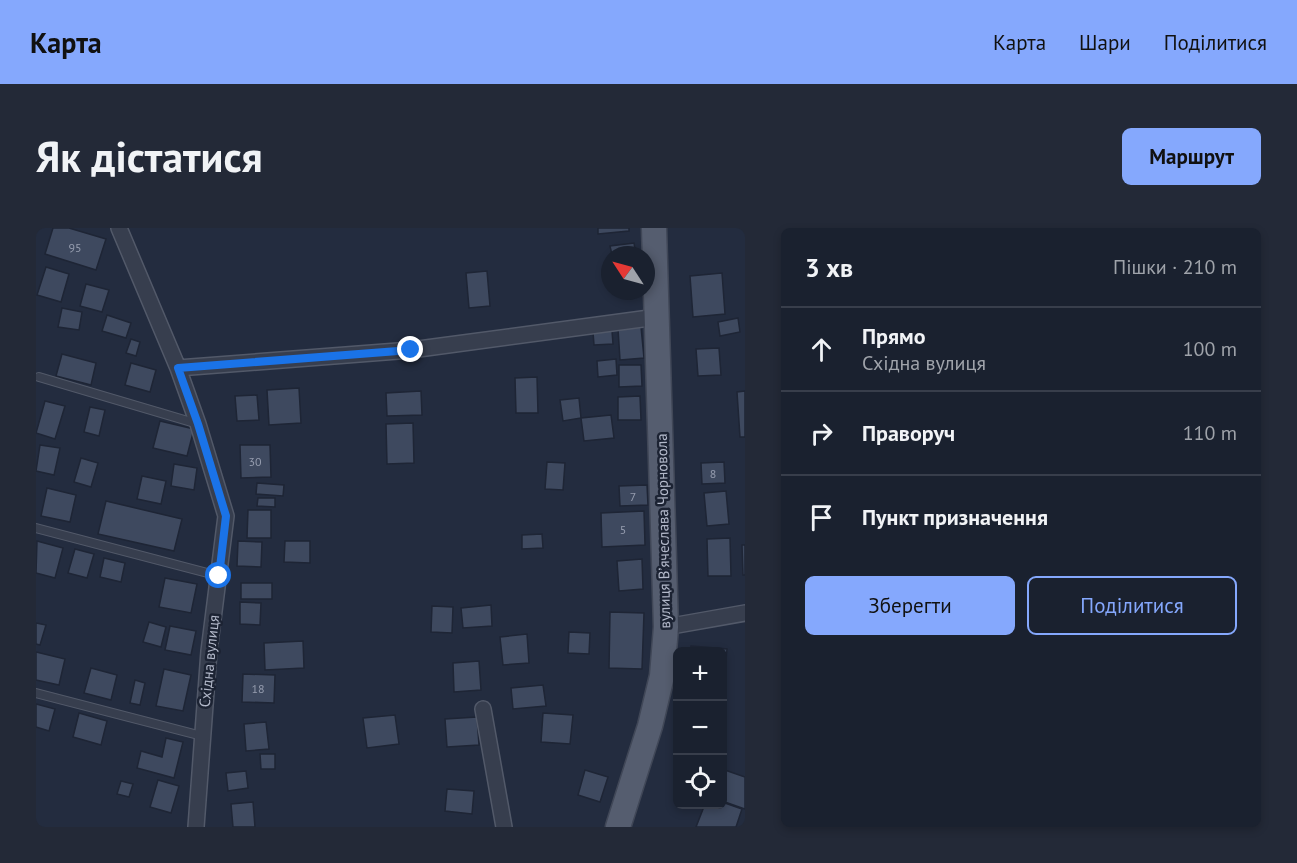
<!DOCTYPE html>
<html lang="uk">
<meta charset="utf-8">
<style>
:root{--surface:#1a212f;--page:#232937;--text:#f1f3f6;--muted:#9fa3aa;--line:#383e4b;--accent:#85a8fd}
body{margin:0;font-family:"PT Sans",sans-serif;background:var(--page);color:var(--text)}
.controls{position:absolute;right:18px;bottom:18px;display:grid;overflow:hidden;border-radius:9px;box-shadow:0 3px 9px #0003}
.controls button{width:54px;height:54px;display:grid;place-items:center;padding:0;border:0;border-bottom:2px solid var(--line);background:var(--surface);color:var(--text);font:30px sans-serif}
.compass{position:absolute;left:565px;top:18px;width:54px;height:54px;border-radius:50%;background:var(--surface);box-shadow:0 3px 9px #0003;rotate:306deg}
.stop{position:absolute;width:18px;height:18px;margin:-14px;border:4px solid #1a73e8;border-radius:50%;background:#fff}
.stop.end{background:#1a73e8;border-color:#fff;box-shadow:0 2px 6px #0008}
.list{margin:0;padding:0;list-style:none}
h2{display:flex;justify-content:space-between;align-items:center;height:78px;margin:0;padding:0 24px;font-size:26px}
h2 small{font-size:20px;font-weight:400;color:var(--muted)}
.list li{display:grid;grid-template-columns:39px 1fr auto;gap:18px;align-items:center;box-sizing:border-box;height:84px;padding:0 24px;border-top:2px solid var(--line)}
.list b{display:block;font-size:22px;white-space:nowrap}
.list p{margin:0;font-size:20px;white-space:nowrap;color:var(--muted)}
.list em{font-size:20px;font-style:normal;color:var(--muted)}
.actions{display:flex;gap:12px;padding:18px 24px}
.actions a{flex:1;padding:14px 0;border:2px solid var(--accent);border-radius:9px;text-align:center;font-size:21px;color:var(--accent)}
.actions .main{background:var(--accent);color:#111}
.icon{flex:none;width:33px;height:33px;fill:none;stroke:currentColor;stroke-width:2;stroke-linecap:round;stroke-linejoin:round}
.map{position:relative;flex:none;width:709px;height:599px;overflow:hidden;border-radius:9px}
header{display:flex;align-items:center;gap:36px;box-sizing:border-box;height:84px;padding:0 30px;background:var(--accent);color:#111}
header strong{font-size:28px}
nav{display:flex;gap:33px;margin-inline-start:auto;font-size:21px}
.intro{display:flex;align-items:center;justify-content:space-between;box-sizing:border-box;height:144px;padding:0 36px}
h1{margin:0;font-size:42px}
.button{padding:15px 27px;border-radius:9px;background:var(--accent);color:#111;font-size:21px;font-weight:700}
main{display:flex;gap:36px;padding:0 36px}
aside{flex:1;background:var(--surface);border-radius:9px;box-shadow:0 3px 9px #0003}
.map>svg:first-child{display:block}
</style>
<header>
<strong>Карта</strong>
<nav><a>Карта</a><a>Шари</a><a>Поділитися</a></nav>
</header>
<div class="intro"><h1>Як дістатися</h1><a class="button">Маршрут</a></div>
<main>
<div class="map">
<svg width="709" height="599" viewBox="0 0 709 599">
<rect width="100%" height="100%" fill="#232c3f"/>
<path fill="#3e495f" stroke="#1e2535" stroke-width="1.5" d="M17,0H33L70,11L60,42L9,26Z
M562,0H593V3L562,6Z
M598,15L600,27H576L574,18Z
M10,39L33,46L25,74L1,67Z
M451,43L454,78L433,80L430,45Z
M686,45L689,86L657,89L654,48Z
M50,56L73,62L66,84L44,78Z
M26,80L46,84L43,102L22,99Z
M71,87L95,95L90,110L66,103Z
M702,90L704,104L684,108L682,94Z
M605,99L608,130L584,132L582,101Z
M576,103L577,116L558,117L557,104Z
M95,111L104,114L100,128L90,125Z
M683,120L685,147L662,148L660,121Z
M26,126L60,135L55,157L20,148Z
M580,131L581,147L562,149L561,133Z
M95,135L120,142L114,164L89,157Z
M583,137H605L606,158L583,159Z
M501,149L502,185H480L479,150Z
M263,160L265,195L233,197L231,162Z
M385,163L386,187L351,188L350,165Z
M709,163V209H704L701,164Z
M221,167L223,192L201,193L199,168Z
M604,168L605,192H582V169Z
M543,170L545,190L527,193L524,172Z
M9,173L29,178L19,211L0,205Z
M54,179L69,182L63,208L48,204Z
M575,187L578,210L548,213L545,190Z
M124,193L158,201L151,228L117,220Z
M377,195L378,235L351,236L350,196Z
M4,217L24,220L18,247L0,243Z
M204,217H234L235,249L205,250Z
M45,230L62,235L55,259L38,254Z
M511,234L529,235L527,262L509,261Z
M688,234L689,255L666,256L665,235Z
M138,236L161,240L158,262L135,258Z
M106,248L130,253L125,276L101,271Z
M221,255L248,257L247,268L220,266Z
M611,257L612,277L584,278L583,258Z
M11,260L40,267L34,294L5,288Z
M690,263L693,296L671,298L668,265Z
M222,270H239V279L221,278Z
M70,273L146,291L138,323L62,306Z
M212,282H235V310H211Z
M608,283L609,317L566,319L565,285Z
M506,306L507,320L486,321V307Z
M694,310L695,348H672L671,311Z
M1,313L27,320L19,350L0,345Z
M202,313L226,314L225,339L201,338Z
M249,313H274V335L248,334Z
M706,317H709V347H707Z
M39,321L58,326L51,350L32,345Z
M68,330L89,335L85,354L64,349Z
M606,331L607,361L583,363L581,333Z
M129,350L161,356L155,385L123,379Z
M205,355H236V371H205Z
M204,374L225,375L224,397L204,396Z
M455,377L456,398L427,400L425,380Z
M396,378L417,379L416,405L395,404Z
M574,384L608,385L606,441L573,440Z
M113,394L130,399L125,419L107,414Z
M0,395L10,397L4,417L0,416Z
M134,398L160,403L155,427L129,422Z
M533,404L554,405L553,426L532,425Z
M491,406L493,435L467,437L464,409Z
M267,413L268,440L229,442L228,415Z
M655,418L691,421L687,461L686,424H654Z
M0,424L29,431L23,457L0,452Z
M443,433L445,462L418,464L417,435Z
M55,440L81,447L75,472L48,465Z
M128,441L155,447L147,483L120,478Z
M207,446L239,447L238,475L206,474Z
M99,452L109,455L104,477L94,475Z
M507,457L510,478L477,481L475,460Z
M0,476L19,481L13,503L0,499Z
M43,485L71,493L65,517L37,509Z
M507,485L537,487L534,516L505,514Z
M359,487L363,516L331,520L327,490Z
M441,489L443,517L411,519L409,491Z
M230,494L233,521L210,523L208,496Z
M130,510L147,514L138,550L101,540L105,523L126,529Z
M224,526H239V541H225Z
M686,541L709,549V581L686,573Z
M549,542L572,549L564,574L542,567Z
M210,543L212,560L192,563L190,545Z
M122,552L143,558L135,585L114,579Z
M85,553L97,556L93,569L81,566Z
M411,561L438,563L436,586L409,583Z
M217,574L219,599H197L195,576Z
M686,574L706,581L700,599H660L669,576H686Z"/>
<g fill="none" stroke-linecap="round" stroke-linejoin="round">
<defs>
<path id="lane" d="M3,149L162,196
M0,300L183,348
M0,465L166,508"/>
<path id="street" d="M83,0L142,140L162,196L190,288L173,423L160,599
M142,140L375,122L621,89
M630,399L709,385
M447,481L468,599"/>
<path id="primary" d="M582,599L614,498L626,448L630,399L618,0"/>
</defs>
<use href="#lane" stroke="#525969" stroke-width="10"/>
<use href="#street" stroke="#525969" stroke-width="18"/>
<use href="#primary" stroke="#404757" stroke-width="27"/>
<use href="#lane" stroke="#373e4e" stroke-width="8"/>
<use href="#street" stroke="#373e4e" stroke-width="15"/>
<use href="#primary" stroke="#555d6f" stroke-width="24"/>
</g>
<g fill="none" stroke-linecap="round" stroke-linejoin="round">
<path stroke="#1a73e8" stroke-width="8" d="M183,348L190,288L162,196L142,140L375,122"/>
</g>
<g text-anchor="middle" dominant-baseline="central" stroke-width="5" stroke-linejoin="round" paint-order="stroke">
<g font-size="12" fill="#969daf">
<text x="39" y="19">95</text>
<text x="219" y="233">30</text>
<text x="677" y="245">8</text>
<text x="597" y="268">7</text>
<text x="587" y="301">5</text>
<text x="222" y="460">18</text>
</g>
<g font-size="15" fill="#b3b9ca" stroke="#1c2333">
<text transform="translate(627 303) rotate(-91)">вулиця Вʼячеслава Чорновола</text>
<text transform="translate(173 433) rotate(-84)">Східна вулиця</text>
</g>
</g>
</svg>
<div class="controls">
<button>+</button>
<button>−</button>
<button><svg class="icon" aria-label="locate" viewBox="0 0 24 24"><circle cx="12" cy="12" r="6"/><path d="M12 2v4M12 18v4M2 12h4M18 12h4"/></svg></button>
</div>
<svg class="compass" viewBox="-18 -18 36 36"><path d="M0-13l5 13h-10z" fill="#e53935"/><path d="M0 13l5-13h-10z" fill="#9fa3aa"/></svg>
<div class="stop" style="left:183px;top:348px"></div>
<div class="stop end" style="left:375px;top:122px"></div>
</div>
<aside>
<h2>3 хв<small>Пішки · 210 m</small></h2>
<ul class="list">
<li><svg class="icon" aria-label="ahead" viewBox="0 0 24 24"><path d="M12 20V5M6 11l6-6 6 6"/></svg><div><b>Прямо</b><p>Східна вулиця</p></div><em>100 m</em></li>
<li><svg class="icon" aria-label="right" viewBox="0 0 24 24"><path d="M7 20v-9h11M14 6l5 5-5 5"/></svg><div><b>Праворуч</b></div><em>110 m</em></li>
<li><svg class="icon" aria-label="arrive" viewBox="0 0 24 24"><path d="M6 21V4h12l-3 4 3 4H6"/></svg><div><b>Пункт призначення</b></div></li>
</ul>
<div class="actions"><a class="main">Зберегти</a><a>Поділитися</a></div>
</aside>
</main>
